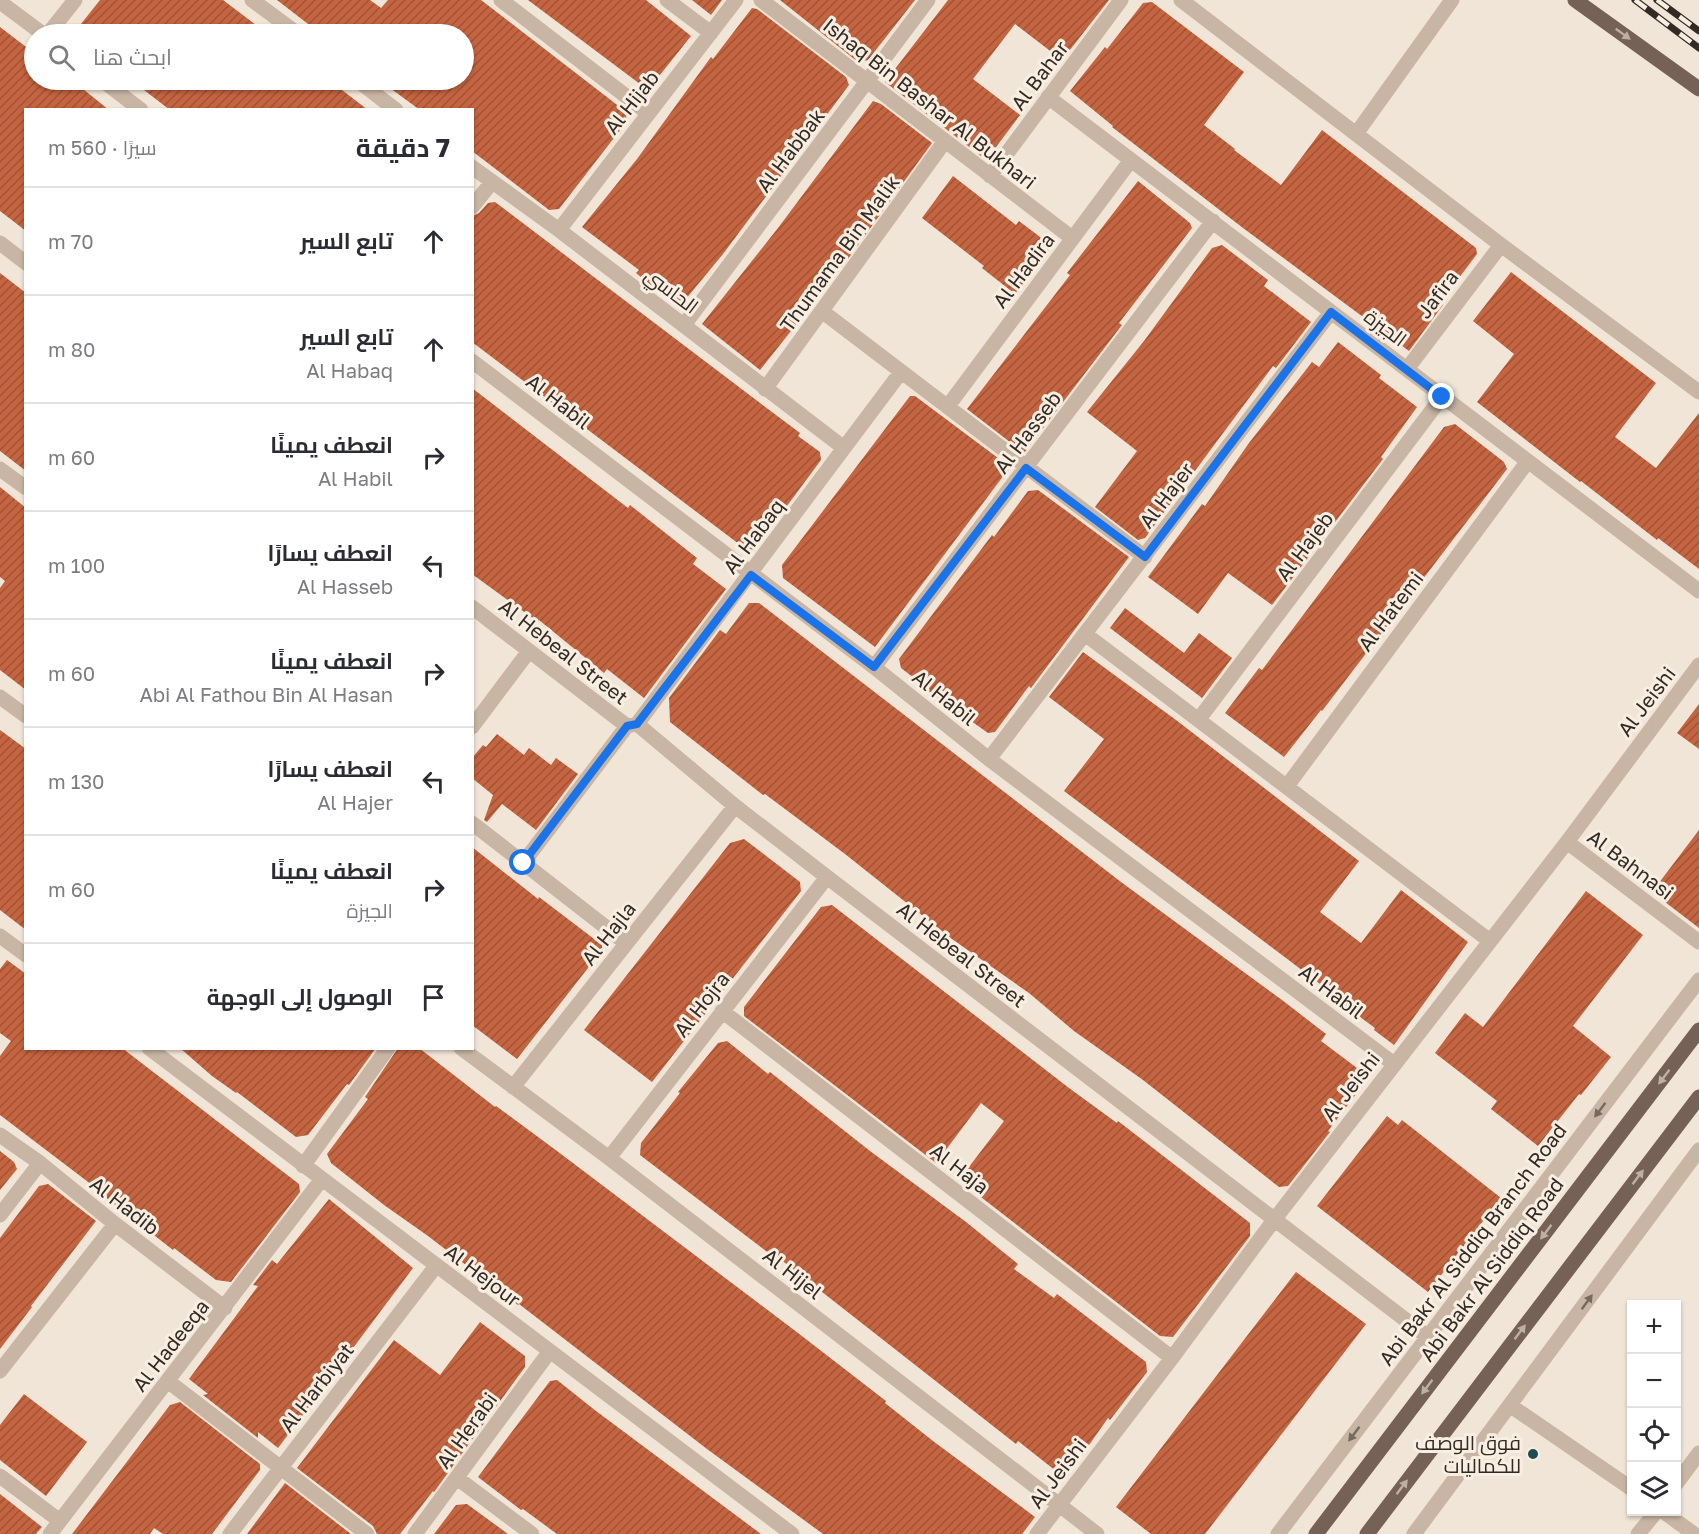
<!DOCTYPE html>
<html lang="ar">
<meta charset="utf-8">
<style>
:root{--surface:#fff;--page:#f7f7f7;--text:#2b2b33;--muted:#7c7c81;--line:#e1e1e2}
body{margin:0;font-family:"Golos Text",Cairo,sans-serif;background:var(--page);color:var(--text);direction:rtl}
.controls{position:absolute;right:18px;bottom:18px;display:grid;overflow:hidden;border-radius:0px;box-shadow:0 2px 4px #0004}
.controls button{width:54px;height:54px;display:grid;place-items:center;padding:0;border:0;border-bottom:2px solid var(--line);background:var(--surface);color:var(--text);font:30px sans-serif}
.stop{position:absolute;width:18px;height:18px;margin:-14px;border:4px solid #1a73e8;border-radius:50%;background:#fff}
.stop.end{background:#1a73e8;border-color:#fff;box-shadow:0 2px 6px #0008}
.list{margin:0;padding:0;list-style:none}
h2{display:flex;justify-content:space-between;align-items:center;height:78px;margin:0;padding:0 24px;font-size:26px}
h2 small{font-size:20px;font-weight:400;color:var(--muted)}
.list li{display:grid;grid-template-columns:39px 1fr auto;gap:18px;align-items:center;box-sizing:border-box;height:108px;padding:0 24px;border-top:2px solid var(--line)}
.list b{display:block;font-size:22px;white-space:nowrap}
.list p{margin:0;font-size:20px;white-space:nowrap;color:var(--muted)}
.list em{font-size:20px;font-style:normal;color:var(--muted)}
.icon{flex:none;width:33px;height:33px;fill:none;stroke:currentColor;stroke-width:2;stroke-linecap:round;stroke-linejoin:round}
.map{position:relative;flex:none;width:1699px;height:1534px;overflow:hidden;direction:ltr}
.search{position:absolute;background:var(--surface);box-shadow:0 2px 4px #0004;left:24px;top:24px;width:450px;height:66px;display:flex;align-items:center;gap:15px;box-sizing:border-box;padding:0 21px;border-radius:33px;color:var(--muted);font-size:22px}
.panel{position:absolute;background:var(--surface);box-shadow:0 2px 4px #0004;left:24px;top:108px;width:450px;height:942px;border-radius:0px;direction:rtl}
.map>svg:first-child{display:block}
</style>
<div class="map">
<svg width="1699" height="1534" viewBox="0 0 1699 1534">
<defs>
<pattern id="building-hatch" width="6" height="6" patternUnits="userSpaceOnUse" patternTransform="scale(1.5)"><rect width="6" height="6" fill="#c46440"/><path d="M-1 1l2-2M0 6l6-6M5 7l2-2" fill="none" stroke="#a05335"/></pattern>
</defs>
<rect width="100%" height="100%" fill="#f0e5d7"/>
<path fill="url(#building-hatch)" d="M100,0H223L268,34H73Z
M277,0H370L381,8L388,0H481L625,111L627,121L559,209L549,210L472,151V110H420L379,80H464V34H321Z
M528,0H646L691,36L648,90Z
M692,0H722L711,15Z
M780,0H915L868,60L858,62Z
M948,0H1109L1062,60L1015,24L973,79L1020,115L990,155L981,156L885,82Z
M1152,2L1244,72L1204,125L1235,149L1234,150L1281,185L1322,130L1476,248L1477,254L1440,303L1443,305L1409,351L1243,228L1112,127L1113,126L1070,91L1105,47L1107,49L1143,3Z
M752,8L757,9L846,77L849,85L723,254L685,300L671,302L636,273L639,270L582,227L637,159L711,57L713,59Z
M0,27L34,53V80H68L77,86L78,85L109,110H26V231L0,211Z
M131,80H329L368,110H170Z
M873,101L881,104L932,143L845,263L760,370L702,324L778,228Z
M953,176L1016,225L1019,221L1052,246L1015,294L982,268L984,266L922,218Z
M1138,181L1190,223L1192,228L1119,323L1122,325L1024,453L967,409L1070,275L1067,273Z
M495,202L772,412L800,433L798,436L820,452L821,460L755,549L747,550L727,535L472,342V216L479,213L488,203Z
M1222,245L1268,280L1264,286L1311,322L1276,368L1273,366L1145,538L1138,540L1095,507L1137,451L1087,412L1144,341L1212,248Z
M1511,272L1656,383L1615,437L1656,468L1699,413V569L1658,538L1657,540L1581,481L1580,482L1477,402L1514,354L1473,321Z
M0,273L26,293V471L0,451Z
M1338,342L1381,375L1379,378L1417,407L1381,457L1383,459L1272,605L1228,573L1198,614L1148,577L1202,504L1205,506L1249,443L1312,362L1319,367Z
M472,388L628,508L630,505L697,558L693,564L726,589L644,698L607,669L604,673L539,620L538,622L472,574Z
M910,396H915L1010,467L875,647L783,578L782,565Z
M1455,424L1504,462L1507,469L1322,711L1321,710L1284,757L1225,713L1259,668L1262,670L1444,427Z
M0,487L26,508V690L0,670V588L5,581L0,577Z
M1038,490L1129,557L1031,688L1029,686L995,732L988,733L926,689L927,688L901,668L899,659L992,535L994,537L1028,491Z
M749,603H759L1121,882L1282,1000L1326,1034L1321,1041L1369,1077L1328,1131L1330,1132L1288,1186L1279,1187L1143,1080L1074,1031L1029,993L952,939L845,854L765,794L763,795L670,722L669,698L720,630L726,634Z
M1125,608L1184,653L1199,633L1232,658L1202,698L1110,628Z
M1083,652L1176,720L1359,861L1320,912L1361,943L1401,890L1468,942L1394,1045L1374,1030L1375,1028L1326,992L1328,990L1286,958L1064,791L1104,739L1049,697Z
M1699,704V749L1677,733Z
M0,730L26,749V930L0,910Z
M497,734L524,755L529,748L551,765L556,758L578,774L536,830L502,804L487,822L484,820L493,795L472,778V758L483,745L486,747Z
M1699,830V928L1652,892Z
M744,839L800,882L801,891L652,1082L584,1030L730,843Z
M472,847L538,899L539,897L602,945V950L517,1059L472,1025Z
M1586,891L1643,935L1573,1026L1611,1057L1581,1095L1579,1094L1538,1146L1491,1109L1497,1101L1435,1053L1465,1013L1483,1027Z
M832,905L1069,1088L1117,1123L1118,1121L1250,1223V1236L1173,1337L1160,1336L959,1180L1004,1121L981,1103L936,1163L744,1016V1007L821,907Z
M7,960L26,974V1048H122L299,1184L300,1192L231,1282L216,1280L174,1248L173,1250L95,1189L96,1188L0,1115V1056L11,1041L0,1033V969Z
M727,1041L768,1074L770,1072L870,1151L966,1222L1018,1264L1014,1269L1054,1298L1057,1294L1146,1362L1147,1372L1110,1420L1108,1418L1068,1475H1061L1018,1441L1016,1444L780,1259L779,1261L640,1155L641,1143L680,1093L678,1092L718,1043Z
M180,1048H376L349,1085L347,1084L308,1135L296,1137L237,1092L236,1093L212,1076Z
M398,1048H419L495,1107L496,1106L557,1151L798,1333L886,1401L885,1403L933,1441L1035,1517L1022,1534H823L707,1449L519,1304L518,1305L428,1236L384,1205L331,1163L327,1154L368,1099L365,1097Z
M1387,1116L1398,1125L1402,1120L1501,1198L1428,1292L1317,1206Z
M0,1151L14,1162L17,1169L0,1190Z
M48,1184L96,1221L31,1306L32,1307L0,1349V1238L39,1186Z
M329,1199L413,1268L278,1448L258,1432V1438L203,1395L208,1394L189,1379L258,1286L253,1285L272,1260L277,1264Z
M1296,1272L1366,1324L1205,1534H1151L1116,1507Z
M480,1322L525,1356V1367L434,1492L433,1491L400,1534H377L373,1526L297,1468L394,1340L440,1375Z
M557,1380L596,1411L761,1534H557L523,1509L521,1510L478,1477L550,1381Z
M24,1394L87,1442L46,1496L0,1460V1425Z
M180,1402L260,1464V1470L212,1534H163L154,1528L150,1534H72L170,1405Z
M285,1483L351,1534H247Z
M0,1494L42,1527L36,1534H0Z
M467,1504L508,1534H434L456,1505Z"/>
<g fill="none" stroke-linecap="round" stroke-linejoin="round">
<path stroke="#c8b5a3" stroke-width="15" d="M252,0L298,34
M501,0L648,113
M667,0L711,33
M761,0L1072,238
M1181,0L1356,134L1452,0
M0,2L43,34
M48,34L75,0
M102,80L141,110
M357,80L396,110
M1048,97L1699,591
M1356,134L1501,245L1699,392
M472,167L559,230L844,448
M990,176L1121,0
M472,207L492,182
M559,230L736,0
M0,243L26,263
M823,312L1145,557
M684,325L928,0
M472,361L874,667L989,759L1394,1064
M1407,369L1501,245
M765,389L945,141
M948,406L1131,160
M0,469L26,488
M472,607L627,726L637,724L735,806L827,877L1428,1337
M1085,634L1490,941
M874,667L1213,221
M0,697L26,716
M1199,719L1442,397
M637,724L901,372
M472,727L529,651
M989,759L1331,312
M1287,786L1528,461
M472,823L626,943
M1567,842L1699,942
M523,863L627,726
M0,936L26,955
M722,1011L1172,1358
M149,1048L792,1534
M461,1048L609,1158L1097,1534
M513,1087L735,806
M0,1135L40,1163L115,1224L225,1308
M609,1158L827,877
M303,1166L388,1048
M0,1215L40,1163
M0,1371L115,1224
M169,1382L367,1534
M1511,1406L1632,1489
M0,1476L60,1521
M457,1478L532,1534
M1676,1484L1699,1453
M1664,1512L1694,1534
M50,1534L322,1179
M230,1534L436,1266
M415,1534L550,1351
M1037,1534L1172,1358L1274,1220L1567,842L1699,665
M1278,1534L1699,980
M1414,1534L1699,1150
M1638,1534L1656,1512"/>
<path stroke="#756156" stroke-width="15" d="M1575,0L1699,89
M1316,1534L1699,1030
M1367,1534L1699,1097"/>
<defs>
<path id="rail" d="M1635,0L1699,48
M1657,0L1699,31"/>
</defs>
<use href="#rail" stroke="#332a25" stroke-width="7"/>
<use href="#rail" stroke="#f8efe2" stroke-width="4.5" stroke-dasharray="14" stroke-linecap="butt"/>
</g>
<defs><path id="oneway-solid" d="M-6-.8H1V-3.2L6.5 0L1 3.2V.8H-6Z" transform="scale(1.5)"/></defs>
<g fill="#bdafa3">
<use href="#oneway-solid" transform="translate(1623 34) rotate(36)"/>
<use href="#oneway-solid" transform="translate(1664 1077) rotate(127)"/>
<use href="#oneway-solid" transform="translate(1638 1177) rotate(-53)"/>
<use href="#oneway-solid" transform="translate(1546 1232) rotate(127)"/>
<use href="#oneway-solid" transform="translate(1520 1332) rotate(-53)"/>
<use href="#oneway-solid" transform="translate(1427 1387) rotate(127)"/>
<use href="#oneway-solid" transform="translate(1402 1487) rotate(-53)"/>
</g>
<g fill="#76695e">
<use href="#oneway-solid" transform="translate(1600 1110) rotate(127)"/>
<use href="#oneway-solid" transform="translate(1587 1302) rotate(-54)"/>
<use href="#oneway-solid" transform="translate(1354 1434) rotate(127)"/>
</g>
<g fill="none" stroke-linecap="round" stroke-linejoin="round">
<path stroke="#1a73e8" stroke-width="8" d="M523,863L627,726L637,724L751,575L874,667L1026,468L1145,557L1331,312L1442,397"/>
</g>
<circle fill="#1c4e53" stroke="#f8efe2" stroke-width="2" cx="1533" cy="1454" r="6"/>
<g text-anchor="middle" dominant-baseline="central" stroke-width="6" stroke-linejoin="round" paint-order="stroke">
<g font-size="20" fill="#332a25" stroke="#f8efe2">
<text transform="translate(1039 75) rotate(-53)">Al Bahar</text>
<text transform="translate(631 102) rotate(-52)">Al Hijab</text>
<text transform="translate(930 103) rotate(38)">Ishaq Bin Bashar Al Bukhari</text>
<text transform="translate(790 150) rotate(-53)">Al Habbak</text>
<text transform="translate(839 253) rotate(-54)">Thumama Bin Malik</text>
<text transform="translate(1023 270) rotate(-53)">Al Hadira</text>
<text transform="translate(672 290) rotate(37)">الحاسي</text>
<text transform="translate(1437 294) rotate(-53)">Jafira</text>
<text transform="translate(1386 327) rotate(37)">الجيزة</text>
<text transform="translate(559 401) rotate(38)">Al Habil</text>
<text transform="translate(1027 432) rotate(-53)">Al Hasseb</text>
<text transform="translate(1166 495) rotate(-53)">Al Hajer</text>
<text transform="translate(753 536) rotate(-53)">Al Habaq</text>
<text transform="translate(1304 546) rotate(-53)">Al Hajeb</text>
<text transform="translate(1390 611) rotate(-53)">Al Hatemi</text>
<text transform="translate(564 651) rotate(38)">Al Hebeal Street</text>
<text transform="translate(945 697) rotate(39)">Al Habil</text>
<text transform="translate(1646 701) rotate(-53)">Al Jeishi</text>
<text transform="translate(1631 864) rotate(37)">Al Bahnasi</text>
<text transform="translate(608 933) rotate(-52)">Al Hajla</text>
<text transform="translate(962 954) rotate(38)">Al Hebeal Street</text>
<text transform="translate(1332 991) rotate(37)">Al Habil</text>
<text transform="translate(701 1004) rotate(-52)">Al Hojra</text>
<text transform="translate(1350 1086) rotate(-52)">Al Jeishi</text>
<text transform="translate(960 1168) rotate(38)">Al Haja</text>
<text transform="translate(125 1205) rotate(38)">Al Hadib</text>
<text transform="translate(1472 1244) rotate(-53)">Abi Bakr Al Siddiq Branch Road</text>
<text transform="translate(1491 1269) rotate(-53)">Abi Bakr Al Siddiq Road</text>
<text transform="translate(793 1273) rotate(38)">Al Hijel</text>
<text transform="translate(483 1275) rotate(37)">Al Hejour</text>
<text transform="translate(170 1345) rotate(-52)">Al Hadeeqa</text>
<text transform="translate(316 1387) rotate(-52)">Al Harbiyat</text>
<text transform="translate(466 1430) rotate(-54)">Al Herabi</text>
<text transform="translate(1057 1473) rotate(-53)">Al Jeishi</text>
</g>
<g font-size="20" fill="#332a25" stroke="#f8efe2" text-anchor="end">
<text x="1521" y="1442">فوق الوصف<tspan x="1521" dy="23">للكماليات</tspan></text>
</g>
</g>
</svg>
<div class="controls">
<button>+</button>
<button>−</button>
<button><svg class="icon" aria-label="locate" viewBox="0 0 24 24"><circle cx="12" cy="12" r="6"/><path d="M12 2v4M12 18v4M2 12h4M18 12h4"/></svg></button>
<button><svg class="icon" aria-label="layers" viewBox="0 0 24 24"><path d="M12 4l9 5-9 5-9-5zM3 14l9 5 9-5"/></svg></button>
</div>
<div class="stop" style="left:523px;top:863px"></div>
<div class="stop end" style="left:1442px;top:397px"></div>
<div class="search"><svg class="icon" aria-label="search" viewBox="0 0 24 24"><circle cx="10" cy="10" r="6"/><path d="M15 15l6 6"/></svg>ابحث هنا</div>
<section class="panel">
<h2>7 دقيقة<small>سيرًا · 560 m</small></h2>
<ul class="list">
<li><svg class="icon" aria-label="ahead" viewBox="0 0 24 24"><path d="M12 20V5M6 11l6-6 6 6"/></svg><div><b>تابع السير</b></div><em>70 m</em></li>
<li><svg class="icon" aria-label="ahead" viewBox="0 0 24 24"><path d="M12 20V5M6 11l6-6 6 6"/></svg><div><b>تابع السير</b><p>Al Habaq</p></div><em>80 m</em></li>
<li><svg class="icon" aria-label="right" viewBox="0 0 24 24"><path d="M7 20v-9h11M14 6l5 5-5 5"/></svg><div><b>انعطف يمينًا</b><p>Al Habil</p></div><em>60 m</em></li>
<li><svg class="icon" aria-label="left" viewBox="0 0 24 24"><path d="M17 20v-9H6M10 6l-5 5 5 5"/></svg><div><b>انعطف يسارًا</b><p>Al Hasseb</p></div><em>100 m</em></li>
<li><svg class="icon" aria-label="right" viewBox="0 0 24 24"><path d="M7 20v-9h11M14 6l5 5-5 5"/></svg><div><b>انعطف يمينًا</b><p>Abi Al Fathou Bin Al Hasan</p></div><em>60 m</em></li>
<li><svg class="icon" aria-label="left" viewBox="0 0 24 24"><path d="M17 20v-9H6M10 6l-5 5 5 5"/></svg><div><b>انعطف يسارًا</b><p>Al Hajer</p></div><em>130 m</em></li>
<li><svg class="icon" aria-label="right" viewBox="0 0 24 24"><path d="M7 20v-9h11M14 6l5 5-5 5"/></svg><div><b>انعطف يمينًا</b><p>الجيزة</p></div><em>60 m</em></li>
<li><svg class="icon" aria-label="arrive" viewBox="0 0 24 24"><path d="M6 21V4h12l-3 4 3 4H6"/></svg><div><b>الوصول إلى الوجهة</b></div></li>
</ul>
</section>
</div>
